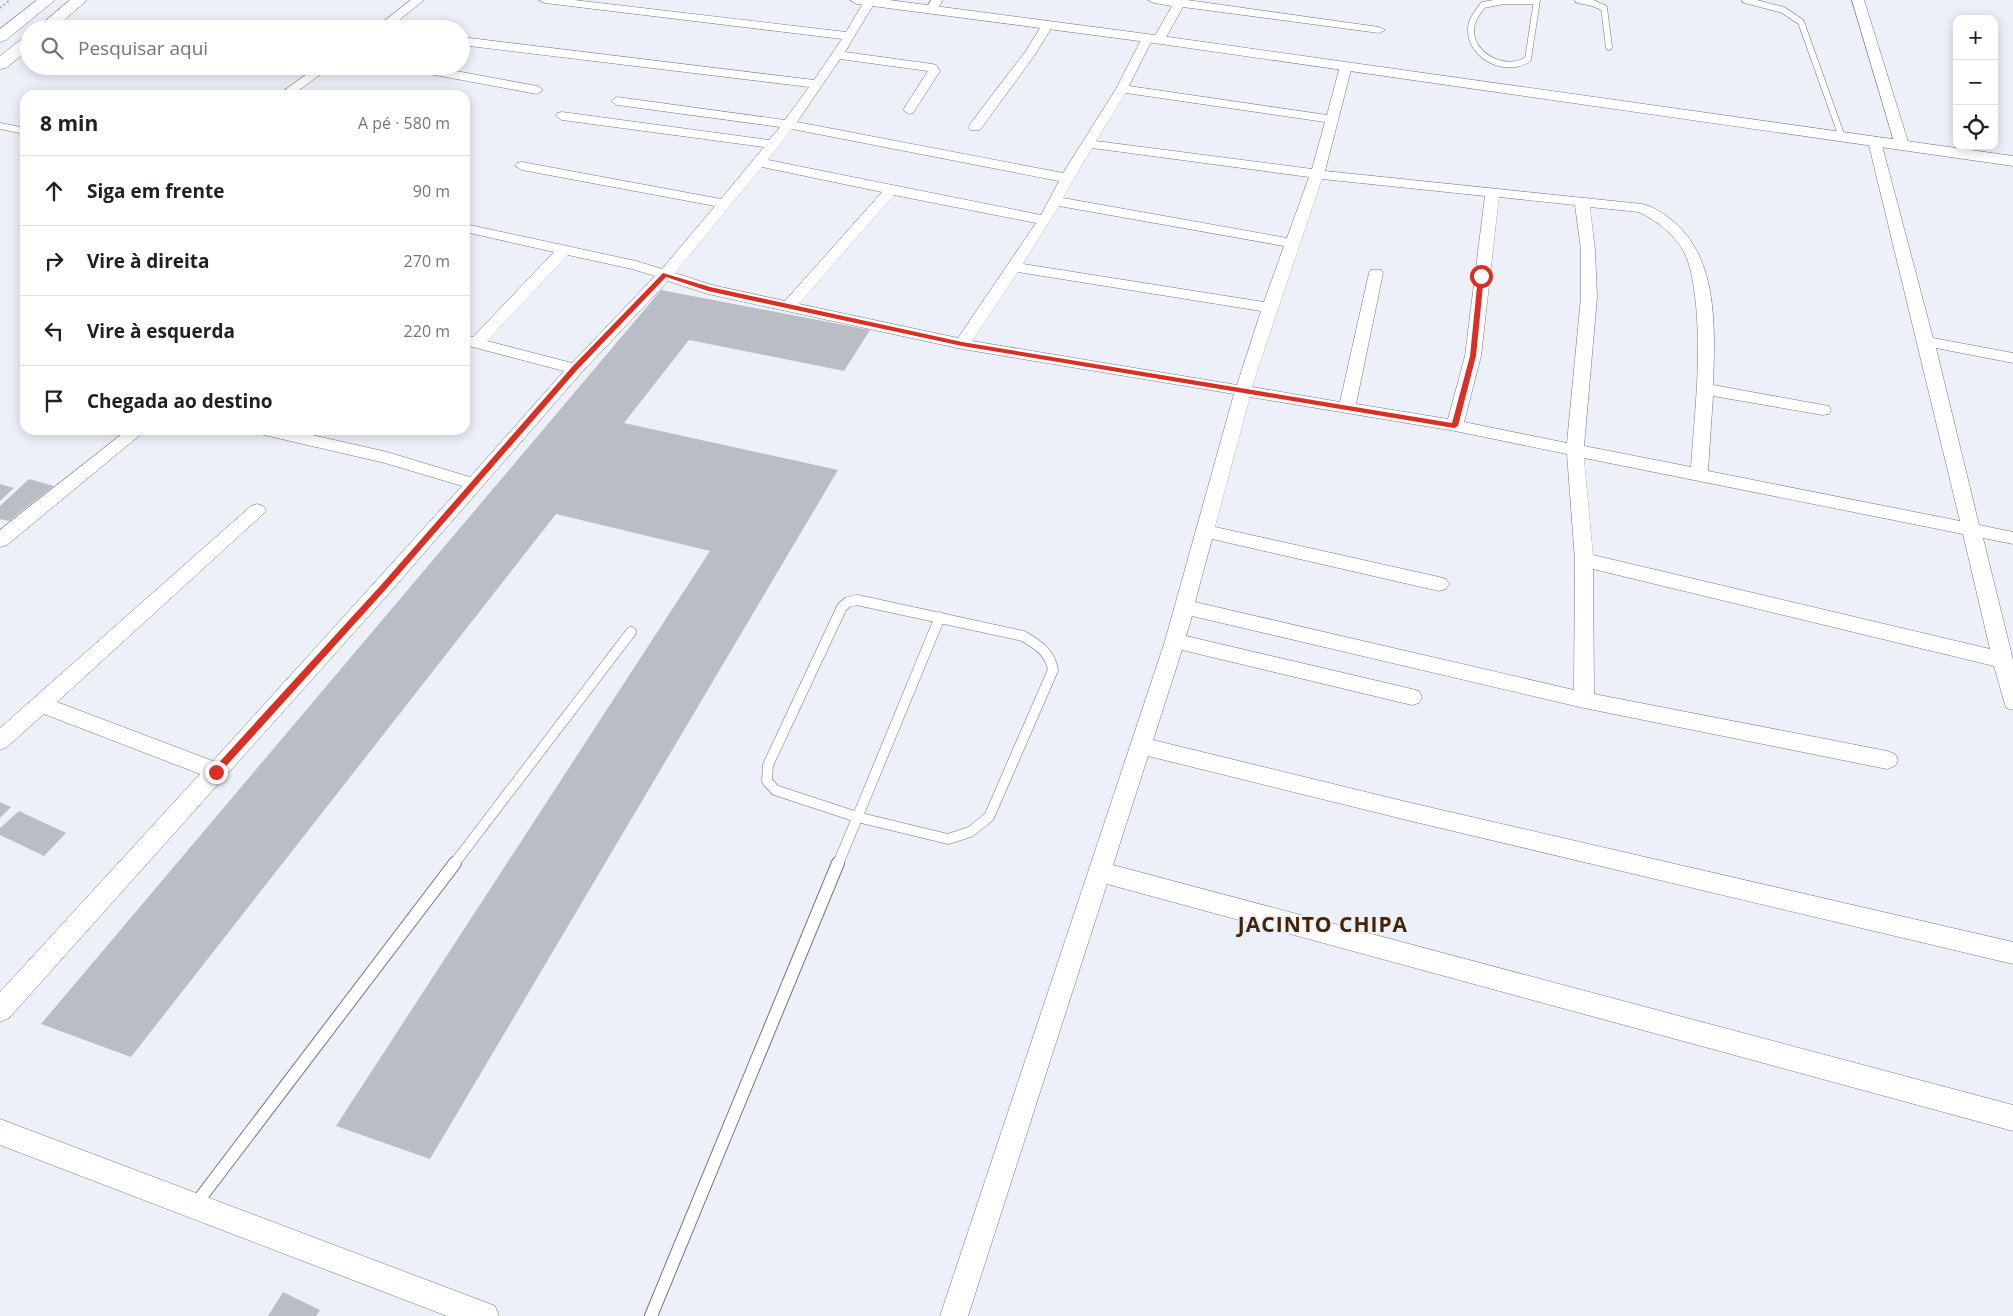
<!DOCTYPE html>
<html lang="pt">
<meta charset="utf-8">
<style>
:root{--surface:#fff;--page:#f2f2f2;--text:#202124;--muted:#757577;--line:#e0e0e0}
body{margin:0;font-family:"Open Sans",sans-serif;background:var(--page);color:var(--text)}
.controls{position:absolute;right:15px;top:15px;display:grid;overflow:hidden;border-radius:10px;box-shadow:0 2px 12px #0003}
.controls button{width:45px;height:45px;display:grid;place-items:center;padding:0;border:0;border-bottom:1px solid var(--line);background:var(--surface);color:var(--text);font:25px sans-serif}
.stop{position:absolute;width:15px;height:15px;margin:-11px;border:4px solid #d93025;border-radius:50%;background:#fff}
.stop.end{background:#d93025;border-color:#fff;box-shadow:0 1px 5px #0008}
.list{margin:0;padding:0;list-style:none}
h2{display:flex;justify-content:space-between;align-items:center;height:65px;margin:0;padding:0 20px;font-size:21px}
h2 small{font-size:16px;font-weight:400;color:var(--muted)}
.list li{display:grid;grid-template-columns:32px 1fr auto;gap:15px;align-items:center;box-sizing:border-box;height:70px;padding:0 20px;border-top:1px solid var(--line)}
.list b{display:block;font-size:19px;white-space:nowrap}
.list em{font-size:16px;font-style:normal;color:var(--muted)}
.icon{flex:none;width:28px;height:28px;fill:none;stroke:currentColor;stroke-width:2;stroke-linecap:round;stroke-linejoin:round}
.map{position:relative;flex:none;width:2013px;height:1316px;overflow:hidden}
.search{position:absolute;background:var(--surface);box-shadow:0 2px 12px #0003;left:20px;top:20px;width:450px;height:55px;display:flex;align-items:center;gap:12px;box-sizing:border-box;padding:0 18px;border-radius:28px;color:var(--muted);font-size:19px}
.panel{position:absolute;background:var(--surface);box-shadow:0 2px 12px #0003;left:20px;top:90px;width:450px;height:345px;border-radius:15px}
.map>svg:first-child{display:block}
</style>
<div class="map">
<svg width="2013" height="1316" viewBox="0 0 2013 1316">
<rect width="100%" height="100%" fill="#edf0f9"/>
<path fill="#bbbdc6" d="M661,290L870,330L844,371L689,340L624,423L838,470L430,1159L336,1126L710,551L556,514L131,1057L41,1024Z
M29,479L54,486L9,521L0,519V506Z
M0,484L14,488L0,501Z
M0,802L11,807L0,818Z
M19,811L66,833L44,856L0,835V828Z
M283,1292L320,1310L316,1316H268Z"/>
<g fill="none" stroke-linecap="round" stroke-linejoin="round">
<defs>
<path id="service-far2" d="M1578,0L1593,3L1604,8L1609,47
M1745,0L1783,10L1801,22L1842,137
M1536,1H1504L1483,5C1478,12 1471,20 1471,29C1470,57 1507,74 1528,59L1537,0
M0,126L25,131"/>
<path id="service-far1" d="M857,600L1023,636C1038,645 1050,652 1053,670L989,817L970,832L948,839L857,817L775,790L767,781L768,765L842,607L848,602Z
M454,864L631,632
M838,864L940,617"/>
<path id="service" d="M195,1205L455,863
M651,1316L838,863"/>
<path id="minor" d="M411,0H424L388,29H374Z
M539,0H574L846,32L865,0H873L875,2L845,52L932,64L936,65L940,71L913,113L909,114L903,110L928,71L840,59L797,122L1063,173L1116,89L1143,36L1147,34L1153,38L1129,86L1327,115L1340,66L1342,63H1350L1352,66L1325,171L1642,204C1652,206 1661,212 1669,218C1719,255 1715,329 1713,385L1823,405L1829,406L1831,410L1829,414L1823,415L1713,396L1708,471L1960,521L1868,141L1875,137L1880,138L1933,338L2013,353V363L1936,348L1979,525L2013,532V544L1983,538L2013,660V710L2006,708L1994,666L1593,569L1594,694L1887,751L1895,754L1898,760L1895,766L1887,769L1584,708L1192,616L1186,636L1412,689L1419,691L1422,697L1419,703L1412,705L1182,650L1153,740L1411,803L2013,942V964L1411,821L1148,756L1113,865L2013,1105V1131L1107,884L968,1316H940L1165,641L1234,394L962,349L708,294L668,281L581,373L391,591L9,1018L0,1022V992L200,774L44,714L7,747L0,750V728L251,506L257,504L263,506L266,510L263,514L57,702L213,761L462,486L385,463L260,434L258,430H290L387,452L470,477L564,371L465,345V335L473,337L554,252L465,232V224L636,261L662,269L715,206L522,170L515,166L517,163L522,162L721,199L764,147L562,120L556,116L557,113L562,112L769,140L780,127L617,105L611,101L617,97L785,120L809,87L461,45V37L814,80L842,39L545,3ZM1126,93L1325,122L1312,169L1096,141ZM792,129L1059,181L1041,215L768,160ZM1092,148L1309,177L1287,238L1063,198ZM762,167L882,192L785,301L712,285L675,273ZM1322,179L1485,196L1465,356L1448,419L1356,404L1383,273L1381,270H1371L1369,273L1340,402L1252,387ZM894,195L1036,223L958,338L799,304ZM1499,197L1575,205L1581,250V297L1567,443L1464,422L1481,356ZM1059,206L1284,246L1264,302L1023,264ZM1590,207L1639,212C1657,221 1674,234 1684,252C1691,266 1693,281 1695,296C1702,353 1695,410 1691,467L1584,446L1597,297L1595,250ZM568,255L632,269L655,276L572,363L487,341ZM1018,272L1261,311L1237,385L972,341ZM1250,397L1455,431L1567,454L1575,560L1574,690L1195,602L1212,539L1439,591L1446,589L1449,584L1446,579L1439,577L1215,527ZM1584,458L1963,534L1990,649L1593,555Z
M931,0H943L936,11L932,12L926,9Z
M1148,0H1187L1379,27L1385,30L1379,33L1183,7L1165,39L1159,43L1153,39L1172,6L1154,3Z
M1852,0H1864L1909,145L1907,148H1897L1895,145Z
M1048,21L1054,24L1034,56L980,130H970L969,127L970,124L1025,52L1044,22Z
M318,66H332L292,95H278Z
M402,66H429L537,86L543,90L537,94L408,70Z
M127,430H146L7,545L0,547V530Z
M0,1119L485,1302L495,1306L499,1316H447L0,1145Z"/>
<path id="tertiary" d="M850,0H889L1147,34L2013,156V166L1147,42L857,4Z"/>
<path id="secondary" d="M37,0H55L6,40L0,42V29Z
M70,0H87L54,29H36Z
M29,36V49L6,68L0,69V56L23,38Z"/>
</defs>
<use href="#service-far2" stroke="#72757d" stroke-width="7"/>
<use href="#service-far1" stroke="#72757d" stroke-width="11"/>
<use href="#service" stroke="#72757d" stroke-width="14"/>
<use href="#minor" stroke="#72757d" stroke-width="1"/>
<use href="#tertiary" stroke="#72757d" stroke-width="1"/>
<use href="#secondary" stroke="#72757d" stroke-width="1"/>
<path stroke="#acaeb5" stroke-width="2" stroke-dasharray="2 2.5" stroke-linecap="butt" d="M0,8L10,0"/>
<use href="#service-far2" stroke="#fff" stroke-width="6"/>
<use href="#service-far1" stroke="#fff" stroke-width="10"/>
<use href="#service" stroke="#fff" stroke-width="12"/>
<use href="#minor" fill="#fff" fill-rule="evenodd"/>
<use href="#tertiary" fill="#fff" fill-rule="evenodd"/>
<use href="#secondary" fill="#fff" fill-rule="evenodd"/>
</g>
<path fill="#d93025" d="M663,273L710,287L962,342L1452,423L1470,356L1478,276L1481,274L1484,276L1476,356L1458,426L1454,428L962,346L708,291L666,277L577,370L387,588L219,774H213V769L382,584L572,367Z"/>
<g text-anchor="middle" dominant-baseline="central" stroke-width="4" stroke-linejoin="round" paint-order="stroke">
<g font-size="21" font-weight="bold" letter-spacing="1" fill="#422507" stroke="#edf0f9">
<text x="1323" y="924">JACINTO CHIPA</text>
</g>
</g>
</svg>
<div class="controls">
<button>+</button>
<button>−</button>
<button><svg class="icon" aria-label="locate" viewBox="0 0 24 24"><circle cx="12" cy="12" r="6"/><path d="M12 2v4M12 18v4M2 12h4M18 12h4"/></svg></button>
</div>
<div class="stop" style="left:1481px;top:276px"></div>
<div class="stop end" style="left:216px;top:772px"></div>
<div class="search"><svg class="icon" aria-label="search" viewBox="0 0 24 24"><circle cx="10" cy="10" r="6"/><path d="M15 15l6 6"/></svg>Pesquisar aqui</div>
<section class="panel">
<h2>8 min<small>A pé · 580 m</small></h2>
<ul class="list">
<li><svg class="icon" aria-label="ahead" viewBox="0 0 24 24"><path d="M12 20V5M6 11l6-6 6 6"/></svg><div><b>Siga em frente</b></div><em>90 m</em></li>
<li><svg class="icon" aria-label="right" viewBox="0 0 24 24"><path d="M7 20v-9h11M14 6l5 5-5 5"/></svg><div><b>Vire à direita</b></div><em>270 m</em></li>
<li><svg class="icon" aria-label="left" viewBox="0 0 24 24"><path d="M17 20v-9H6M10 6l-5 5 5 5"/></svg><div><b>Vire à esquerda</b></div><em>220 m</em></li>
<li><svg class="icon" aria-label="arrive" viewBox="0 0 24 24"><path d="M6 21V4h12l-3 4 3 4H6"/></svg><div><b>Chegada ao destino</b></div></li>
</ul>
</section>
</div>
